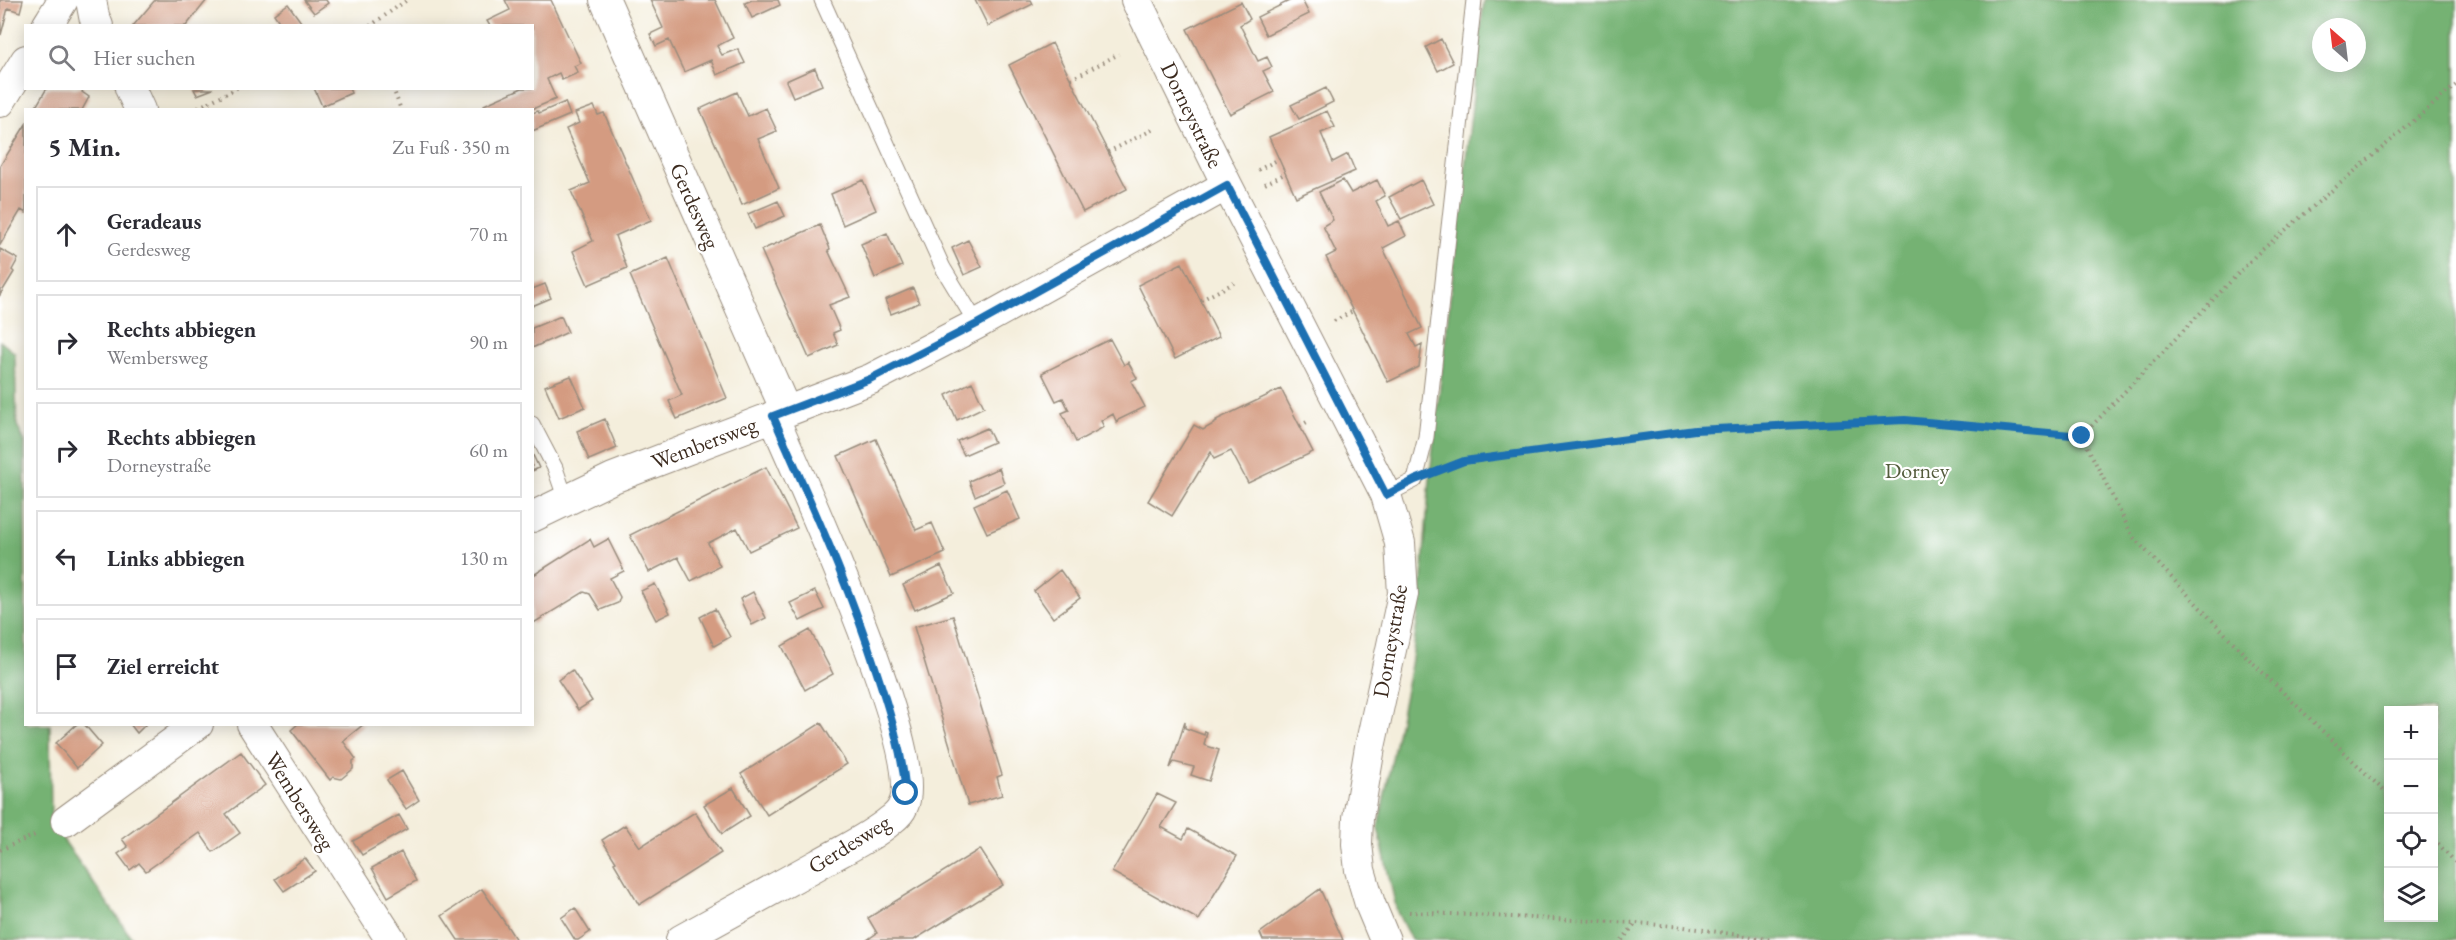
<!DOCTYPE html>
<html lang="de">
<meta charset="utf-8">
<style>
:root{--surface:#fff;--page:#f2f2f3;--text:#2b2b33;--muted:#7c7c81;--line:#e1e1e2}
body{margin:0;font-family:"EB Garamond",serif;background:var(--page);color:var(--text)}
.controls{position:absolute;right:18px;bottom:18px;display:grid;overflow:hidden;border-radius:0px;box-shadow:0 3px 15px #0003}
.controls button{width:54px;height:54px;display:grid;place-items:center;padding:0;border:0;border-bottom:2px solid var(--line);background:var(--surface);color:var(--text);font:30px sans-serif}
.compass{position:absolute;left:2312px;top:18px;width:54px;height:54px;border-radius:50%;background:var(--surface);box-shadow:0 3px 15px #0003;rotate:332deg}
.stop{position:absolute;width:18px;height:18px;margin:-14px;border:4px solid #1f6fb2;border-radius:50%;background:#fff}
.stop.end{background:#1f6fb2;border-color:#fff;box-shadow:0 2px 6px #0008}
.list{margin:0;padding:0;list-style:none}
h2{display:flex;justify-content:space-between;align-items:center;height:78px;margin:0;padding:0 24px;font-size:26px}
h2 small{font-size:20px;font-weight:400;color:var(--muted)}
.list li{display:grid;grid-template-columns:39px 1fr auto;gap:18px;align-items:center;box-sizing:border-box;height:96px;margin:0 12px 12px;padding:0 12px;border:2px solid var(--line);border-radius:0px}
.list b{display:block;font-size:22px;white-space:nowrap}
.list p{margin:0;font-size:20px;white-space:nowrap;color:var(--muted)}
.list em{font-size:20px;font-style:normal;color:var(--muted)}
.icon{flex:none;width:33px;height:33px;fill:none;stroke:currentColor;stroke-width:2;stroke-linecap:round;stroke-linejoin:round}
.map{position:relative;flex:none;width:2456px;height:940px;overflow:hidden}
.search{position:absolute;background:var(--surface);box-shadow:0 3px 15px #0003;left:24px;top:24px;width:510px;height:66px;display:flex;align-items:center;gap:15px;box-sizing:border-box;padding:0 21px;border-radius:0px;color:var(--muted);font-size:22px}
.panel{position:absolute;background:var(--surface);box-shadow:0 3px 15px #0003;left:24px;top:108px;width:510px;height:618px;border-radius:0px}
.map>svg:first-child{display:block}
</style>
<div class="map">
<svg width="2456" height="940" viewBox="0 0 2456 940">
<rect width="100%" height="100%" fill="#fff"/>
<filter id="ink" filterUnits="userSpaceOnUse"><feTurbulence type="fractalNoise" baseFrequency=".0167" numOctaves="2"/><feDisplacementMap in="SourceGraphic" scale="12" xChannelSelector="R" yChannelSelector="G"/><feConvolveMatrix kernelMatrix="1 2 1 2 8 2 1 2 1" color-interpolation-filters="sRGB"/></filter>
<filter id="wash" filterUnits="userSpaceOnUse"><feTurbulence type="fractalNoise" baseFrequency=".008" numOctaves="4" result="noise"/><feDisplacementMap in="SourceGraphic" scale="24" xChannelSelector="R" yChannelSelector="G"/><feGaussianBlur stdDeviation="1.35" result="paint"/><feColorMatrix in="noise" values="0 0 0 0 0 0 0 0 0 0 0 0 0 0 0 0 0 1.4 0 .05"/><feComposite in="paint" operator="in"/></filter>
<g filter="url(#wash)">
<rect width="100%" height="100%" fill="#f4eedc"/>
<path fill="#74b273" stroke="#586e48" stroke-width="1.5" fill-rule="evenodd" d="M1484,0H2456V940H1411L1397,912L1378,828L1411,665L1420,603L1431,466ZM2321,27H2357V63H2321ZM2388,710H2434V918H2388Z
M0,341L15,353L17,425L25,442L26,724L50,725L51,822L133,940H0Z"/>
<g id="blocks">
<path fill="#d49b81" d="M0,0H23L20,12L8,8L1,35Z
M155,0H207L186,26H133Z
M304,0H326L328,3L314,13Z
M505,0H551L581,63L574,66L578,73L562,80L559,73L547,79L556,99L530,110H486L484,105L522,88H532V26H490L487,21L510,10Z
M650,0H715L733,38L717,46L722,55L738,49L745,63L717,75L711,60L684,72L669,40L656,46L650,34L663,28Z
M752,0H778L780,5L752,18L745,3Z
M975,0H1031L1033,4L988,26Z
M1291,0H1302L1309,14L1266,35L1257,17Z
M1241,2L1250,19L1240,25L1258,61L1267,57L1272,67L1263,71L1274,92L1230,114L1187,29Z
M288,4L301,22L295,26H282L274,14Z
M1441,39L1453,63L1438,71L1426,47Z
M1052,43L1127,189L1083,212L1009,65Z
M815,68L822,85L793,97L786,81Z
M47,88H84L82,92L89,97L82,110H34Z
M314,88H349L351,93L322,106Z
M1326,88L1333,102L1299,119L1291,105Z
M194,89H213L197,95Z
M737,92L748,116L766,108L777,131L758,139L779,188L742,205L700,109Z
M565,102L570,115L532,131V113L538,111L539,113Z
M594,106L598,115L604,113L651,220L615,236L627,268L588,285L573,251L593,241L571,191L590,183L566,129L579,123L575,113Z
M1327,111L1335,127L1321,133L1333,162L1348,154L1355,171L1296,197L1269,137Z
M26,124V213L21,210L0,245V166Z
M863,180L876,210L843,225L831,194Z
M1343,180L1351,193L1377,180L1385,196L1376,201L1388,226L1399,221L1406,236L1383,248L1422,328L1409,334L1416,347L1422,344L1419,367L1388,382L1326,257L1336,252L1323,226L1333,220L1319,192Z
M1421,180L1433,204L1401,219L1389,197Z
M778,201L785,216L755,229L748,214Z
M820,225L830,249L828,250L850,297L829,305L840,330L833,333L838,345L809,358L761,250Z
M887,233L902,266L875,278L861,244Z
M968,240L982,267L964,275L952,248Z
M0,249L18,259L12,270L14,272L0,295Z
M668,258L727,398L677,419L669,401L682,395L630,275Z
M1182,263L1219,337L1175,359L1138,285Z
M545,284L551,298L532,306V289Z
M913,288L919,303L891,314L885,300Z
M561,316L568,332L532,348V328Z
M1110,339L1124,365L1128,362L1137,378L1131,381L1145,407L1118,420L1117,423L1113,414L1101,421L1104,427L1076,442L1062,413L1069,410L1063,398L1056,401L1042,373Z
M571,376L585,407L559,418L545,386Z
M972,382L984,407L957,420L946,395Z
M1281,389L1313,452L1248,483L1231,451L1214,459L1211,452L1172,516L1148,501L1194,425L1203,430L1217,422L1216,420Z
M605,419L617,448L589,460L577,431Z
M987,428L994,442L964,455L957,441Z
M876,439L916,530L932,523L945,553L891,577L838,456Z
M532,453L539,468L532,471Z
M766,467L797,528L749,551L737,528L708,543L720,566L691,581L678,557L649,572L630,535Z
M999,468L1004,483L975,496L969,481Z
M1007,490L1020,519L987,533L974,505Z
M590,539L594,547L608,539L624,571L610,578L620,597L618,603L600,610L590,594L584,592L532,624V576Z
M941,566L954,593L915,610L903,585Z
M1060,570L1080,598L1053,618L1034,591Z
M655,584L670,613L656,620L641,591Z
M815,591L824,609L800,621L790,603Z
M753,592L766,618L752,625L740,599Z
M715,609L730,637L714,646L700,617Z
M953,616L1002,775L997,777L1002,795L968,805L914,627Z
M810,630L833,674L805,690L782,646Z
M572,670L592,701L578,710L558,680Z
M1185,722V728L1204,735L1205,731L1207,732L1204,745L1219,750L1209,781L1191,775L1194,767L1174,762L1170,768Z
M821,723L847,764L767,815L741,774Z
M77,724H84L102,745L77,768L56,743Z
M130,724H146L137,733Z
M298,724H364L343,741L356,759L353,761V769L341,779L333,777L330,780L291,730Z
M241,752L265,785L226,814L240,833L213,852L200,833L146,871L139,863L130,870L118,854L128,847L122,839Z
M402,771L419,800L406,809L387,780Z
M733,788L750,816L722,834L704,805Z
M1157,794L1176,803L1161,827L1183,839L1188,829L1237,856L1199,920L1112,872Z
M695,812L721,853L639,905L614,863L616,862L602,840L625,825L640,847Z
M399,815L407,829L362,855L353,841Z
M980,849L1003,885L914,940H867L877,933L868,918Z
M401,852L416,881L388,897L372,868Z
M305,858L315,871L284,891L275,879Z
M482,889L509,929L516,940H458L442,916Z
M1320,889L1343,940H1263L1260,933Z
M575,908L590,932L578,940H575L561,918Z"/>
</g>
</g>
<g filter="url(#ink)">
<use href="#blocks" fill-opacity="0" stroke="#988c7d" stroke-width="1.5"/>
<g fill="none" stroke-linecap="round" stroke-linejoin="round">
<defs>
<path id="service" d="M822,0L943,268L977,324
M532,424L555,468L566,500
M1386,495L1415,480L1426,437L1474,0"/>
<path id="minor" d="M91,0L94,16L98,26
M605,0L786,411
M1136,0L1227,185L1386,495L1400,543L1403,594L1370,747L1358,818L1357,844L1360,870L1370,904L1385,940
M47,26L63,0
M130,88L140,110
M0,102L26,60
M532,517L613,478L871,379L977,324L1227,185
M252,724L391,940
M66,821L198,724
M681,940C727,915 772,890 817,865C841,851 870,838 891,820C895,817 901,811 903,806C928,756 799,476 773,416"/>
</defs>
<use href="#service" stroke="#988c7d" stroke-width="17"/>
<use href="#minor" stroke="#988c7d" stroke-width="32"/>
<path stroke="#988c7d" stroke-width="4" stroke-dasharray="1.5 4.5" stroke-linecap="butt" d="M370,26L407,0
M1071,79L1119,54
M393,88L401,110
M193,110L237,88
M1108,152L1156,128
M1258,170L1279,159
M1265,184L1286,173
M1201,300L1234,283
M1334,321L1353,311
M1300,426L1307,422
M2082,436L2133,537L2250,660L2388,795
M1446,468L1464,461L1696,430L1905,420L2082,436L2256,255L2456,85
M2434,839L2456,863
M0,850L35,835
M1409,912L1636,923L1684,927L1773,940
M1622,940L1636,923"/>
<use href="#service" stroke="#fff" stroke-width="15"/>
<use href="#minor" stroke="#fff" stroke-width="30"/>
</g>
</g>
<g fill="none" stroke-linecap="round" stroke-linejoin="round" filter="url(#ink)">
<path stroke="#1f6fb2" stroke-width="8" d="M906,793C902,751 890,713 877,673C849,585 810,501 773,416L870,379L977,324L1227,185L1386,495L1415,480L1464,461L1695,430L1905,420L2082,436"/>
</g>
<g text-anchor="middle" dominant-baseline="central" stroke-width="4.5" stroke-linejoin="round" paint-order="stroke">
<g font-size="22" fill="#3b2a1e" stroke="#fff">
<text transform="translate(1192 115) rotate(64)">Dorneystraße</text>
<text transform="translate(695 206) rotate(66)">Gerdesweg</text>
<text transform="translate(704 443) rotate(-21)">Wembersweg</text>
<text transform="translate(1390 641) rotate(-80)">Dorneystraße</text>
<text transform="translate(300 801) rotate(58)">Wembersweg</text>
<text transform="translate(849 844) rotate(-32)">Gerdesweg</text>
</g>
<g font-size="22" fill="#545c3d" stroke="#fff">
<text x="1917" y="470">Dorney</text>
</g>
</g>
</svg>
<div class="controls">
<button>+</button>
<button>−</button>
<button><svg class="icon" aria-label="locate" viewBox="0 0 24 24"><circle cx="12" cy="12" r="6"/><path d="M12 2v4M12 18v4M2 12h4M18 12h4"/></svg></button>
<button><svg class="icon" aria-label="layers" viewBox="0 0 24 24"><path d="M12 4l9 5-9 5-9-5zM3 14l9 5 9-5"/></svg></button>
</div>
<svg class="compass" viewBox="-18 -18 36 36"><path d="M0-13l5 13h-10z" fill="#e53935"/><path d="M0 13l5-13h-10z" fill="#7c7c81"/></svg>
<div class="stop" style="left:906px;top:793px"></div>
<div class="stop end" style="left:2082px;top:436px"></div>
<div class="search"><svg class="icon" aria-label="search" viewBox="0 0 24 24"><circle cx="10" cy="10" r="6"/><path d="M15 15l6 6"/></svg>Hier suchen</div>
<section class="panel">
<h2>5 Min.<small>Zu Fuß · 350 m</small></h2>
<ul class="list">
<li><svg class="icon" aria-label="ahead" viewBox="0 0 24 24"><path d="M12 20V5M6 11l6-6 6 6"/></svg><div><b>Geradeaus</b><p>Gerdesweg</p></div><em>70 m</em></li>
<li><svg class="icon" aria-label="right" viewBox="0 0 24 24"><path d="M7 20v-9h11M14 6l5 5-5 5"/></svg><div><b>Rechts abbiegen</b><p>Wembersweg</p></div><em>90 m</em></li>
<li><svg class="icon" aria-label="right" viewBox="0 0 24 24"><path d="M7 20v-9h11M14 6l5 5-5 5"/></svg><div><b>Rechts abbiegen</b><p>Dorneystraße</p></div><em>60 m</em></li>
<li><svg class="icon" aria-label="left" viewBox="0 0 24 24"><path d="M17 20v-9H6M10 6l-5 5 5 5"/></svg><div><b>Links abbiegen</b></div><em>130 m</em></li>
<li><svg class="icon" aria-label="arrive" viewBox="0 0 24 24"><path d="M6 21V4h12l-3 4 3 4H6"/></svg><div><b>Ziel erreicht</b></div></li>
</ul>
</section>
</div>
